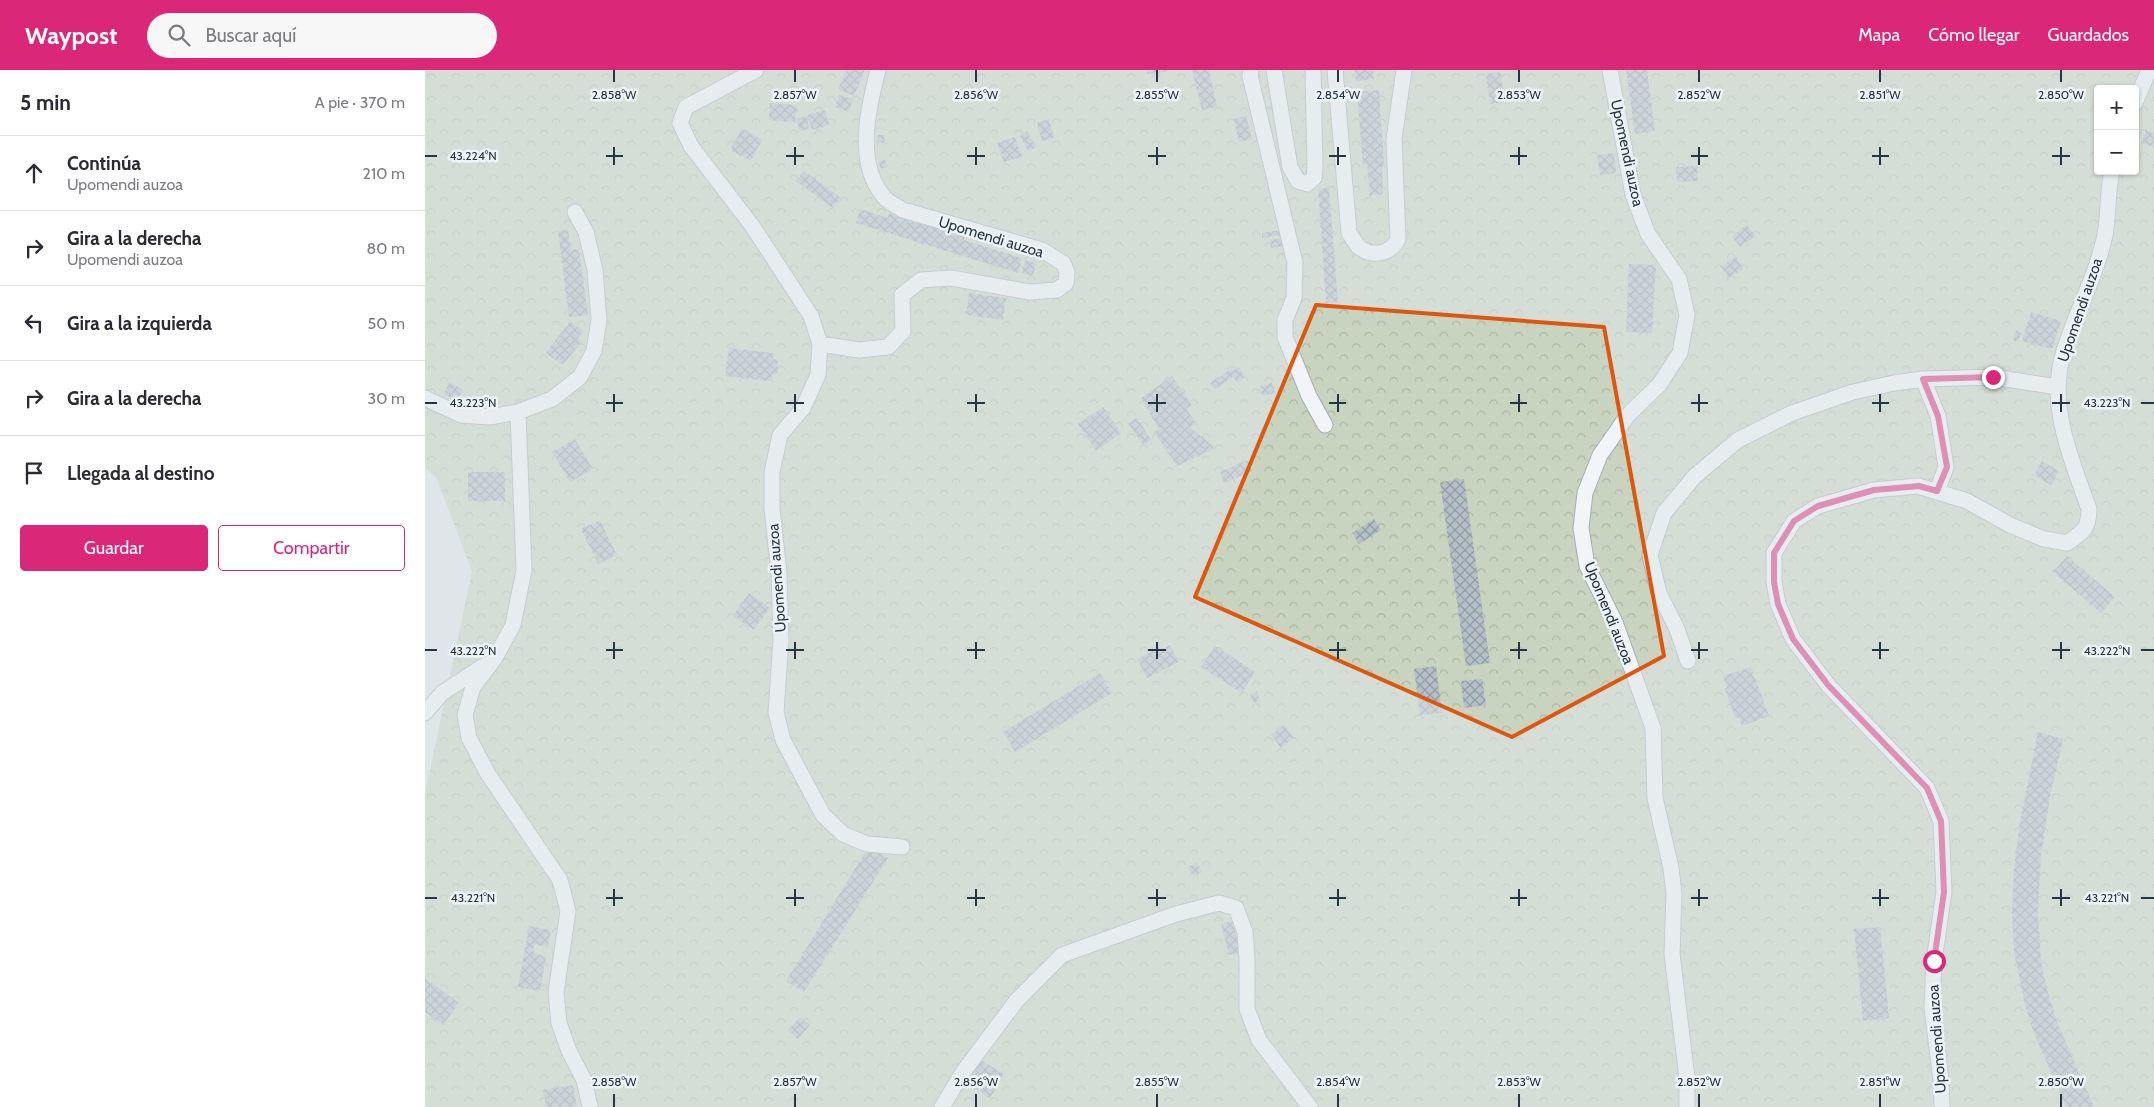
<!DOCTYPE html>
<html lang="es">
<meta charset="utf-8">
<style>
:root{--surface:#fff;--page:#f7f7f7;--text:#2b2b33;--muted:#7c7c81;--line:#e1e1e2;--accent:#db2777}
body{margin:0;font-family:Cabin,sans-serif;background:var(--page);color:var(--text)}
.controls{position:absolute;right:15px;top:15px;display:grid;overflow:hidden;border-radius:5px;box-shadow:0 1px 4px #0004}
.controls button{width:45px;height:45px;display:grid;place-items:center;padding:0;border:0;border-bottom:1px solid var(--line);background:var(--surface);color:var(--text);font:25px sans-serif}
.stop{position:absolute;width:15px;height:15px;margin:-11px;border:4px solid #db2777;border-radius:50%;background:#fff}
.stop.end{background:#db2777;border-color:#fff;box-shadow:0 1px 5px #0008}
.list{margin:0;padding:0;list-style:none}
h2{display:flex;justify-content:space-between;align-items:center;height:65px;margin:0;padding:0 20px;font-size:21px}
h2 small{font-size:16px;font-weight:400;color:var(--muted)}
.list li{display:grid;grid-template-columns:32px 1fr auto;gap:15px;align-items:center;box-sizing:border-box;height:75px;padding:0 20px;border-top:1px solid var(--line)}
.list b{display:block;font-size:19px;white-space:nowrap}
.list p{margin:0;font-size:16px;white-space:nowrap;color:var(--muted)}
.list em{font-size:16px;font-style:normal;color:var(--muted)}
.actions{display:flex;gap:10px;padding:15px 20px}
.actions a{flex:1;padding:11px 0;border:1px solid var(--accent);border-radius:5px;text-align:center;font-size:18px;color:var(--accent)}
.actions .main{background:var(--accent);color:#fff}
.icon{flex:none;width:28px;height:28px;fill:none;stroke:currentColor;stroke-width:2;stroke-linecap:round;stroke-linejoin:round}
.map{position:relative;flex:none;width:1729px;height:1037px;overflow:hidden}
header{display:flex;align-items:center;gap:30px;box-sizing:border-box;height:70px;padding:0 25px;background:var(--accent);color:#fff}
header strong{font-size:24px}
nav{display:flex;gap:28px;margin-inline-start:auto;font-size:18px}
.search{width:350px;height:45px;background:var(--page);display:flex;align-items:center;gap:12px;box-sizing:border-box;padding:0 18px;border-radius:28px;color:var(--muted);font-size:19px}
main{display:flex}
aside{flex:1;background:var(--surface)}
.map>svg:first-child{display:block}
</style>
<header>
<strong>Waypost</strong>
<div class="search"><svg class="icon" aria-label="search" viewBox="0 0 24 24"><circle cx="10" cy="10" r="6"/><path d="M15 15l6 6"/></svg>Buscar aquí</div>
<nav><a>Mapa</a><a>Cómo llegar</a><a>Guardados</a></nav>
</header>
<main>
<aside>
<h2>5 min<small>A pie · 370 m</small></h2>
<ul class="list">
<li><svg class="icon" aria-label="ahead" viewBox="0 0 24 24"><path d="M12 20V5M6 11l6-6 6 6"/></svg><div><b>Continúa</b><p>Upomendi auzoa</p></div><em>210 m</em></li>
<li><svg class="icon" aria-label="right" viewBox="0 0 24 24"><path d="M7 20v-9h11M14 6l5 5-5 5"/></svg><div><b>Gira a la derecha</b><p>Upomendi auzoa</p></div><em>80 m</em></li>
<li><svg class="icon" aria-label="left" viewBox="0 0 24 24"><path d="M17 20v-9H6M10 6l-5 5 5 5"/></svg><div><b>Gira a la izquierda</b></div><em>50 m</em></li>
<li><svg class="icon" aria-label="right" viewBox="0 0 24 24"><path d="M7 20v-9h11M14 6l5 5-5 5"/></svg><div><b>Gira a la derecha</b></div><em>30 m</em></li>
<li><svg class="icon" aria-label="arrive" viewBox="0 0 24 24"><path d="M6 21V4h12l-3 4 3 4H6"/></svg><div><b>Llegada al destino</b></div></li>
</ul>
<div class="actions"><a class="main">Guardar</a><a>Compartir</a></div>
</aside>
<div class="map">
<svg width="1729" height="1037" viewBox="0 0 1729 1037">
<defs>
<pattern id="forest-crowns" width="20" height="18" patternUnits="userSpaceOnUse" patternTransform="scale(1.25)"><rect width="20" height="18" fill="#c8d4bf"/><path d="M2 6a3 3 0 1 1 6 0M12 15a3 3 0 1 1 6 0" fill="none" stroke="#acb7a5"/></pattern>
<pattern id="building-cross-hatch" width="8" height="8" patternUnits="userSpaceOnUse" patternTransform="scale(1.25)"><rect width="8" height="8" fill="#b5bfc7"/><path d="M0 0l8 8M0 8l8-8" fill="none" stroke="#939ca3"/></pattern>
</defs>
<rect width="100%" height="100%" fill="#dfe5e9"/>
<path fill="url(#forest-crowns)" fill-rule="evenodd" d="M0,0H1729V1037H0V724L47,501L11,407L0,398ZM1673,19H1710V101H1673Z"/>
<path fill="url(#building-cross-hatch)" d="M422,0H440L429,26L413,19Z
M722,0H744V1L723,4Z
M767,0H784L792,37L777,40Z
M930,0H948L949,9L931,11Z
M1201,0H1222L1230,61L1210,64Z
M1076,2L1079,32L1065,34L1061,4Z
M954,20L959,93L957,94L958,124L945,126L942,95H938L932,22Z
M414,25L428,29L424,42L410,37Z
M345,33L372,35L370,52L344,50Z
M400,40L404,55L387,60L382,45Z
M382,46L384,59L374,61L372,48Z
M821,46L827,69L814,72L809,49Z
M624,49L629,68L617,71L612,53Z
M317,59L337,70L326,91L305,80Z
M1721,60L1729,63V77L1716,73Z
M602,61L611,77L603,81L595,66Z
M453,65H460L459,73L452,72Z
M590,67L597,87L579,92L572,73Z
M1189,83L1191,103L1175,105L1172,85Z
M460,90L462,97L456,99L454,92Z
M1272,96L1273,111L1252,112L1251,97Z
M379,101L416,128L408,138L371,111Z
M904,118L913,232L901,233L893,119Z
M435,139L463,148L464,143L541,166L539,170L597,188L593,203L431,153Z
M1322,155L1330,166L1315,177L1307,166Z
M143,160L146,180L154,179L163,245L144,247L133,161Z
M857,160L858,165L837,168V163Z
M857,168L859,176L846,178L845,170Z
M1311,187L1318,199L1303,208L1296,196Z
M600,190L611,193L608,206L597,203Z
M1204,194L1231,195L1227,263L1201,262Z
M544,223L581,228L578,250L541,245Z
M1606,242L1636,251L1627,279L1597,271Z
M145,251L158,261L153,268L157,271L138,295L121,283Z
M1591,260L1596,262L1593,272L1588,270Z
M304,278L349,283L348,289L353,290L352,304H347L346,311L300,306Z
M814,297L820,307L812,312L808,307L790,319L785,313L806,299L808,301Z
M747,306L767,335L761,339L771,353L765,357L790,378L752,396L729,362L734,359L716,328Z
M24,313L38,319L32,331L19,324Z
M847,313L850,323L837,326L835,316Z
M678,337L696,363L671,381L653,354Z
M712,348L726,370L718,375L703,353Z
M150,369L168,399L145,412L127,382Z
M822,390L827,401L799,413L795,402Z
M1617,391L1634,401L1626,415L1609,405Z
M43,402H80V431H43Z
M1039,409L1065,593L1041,596L1015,412Z
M949,449L956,460L934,474L927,463Z
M175,450L192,485L173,494L156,459Z
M1642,486L1690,527L1676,543L1628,502Z
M324,523L345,538L329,560L308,546Z
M745,575L754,592L722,608L712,589L735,577L737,580Z
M790,576L830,602L817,623L776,597Z
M1011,596L1017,643L995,645L989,599Z
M1326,597L1344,646L1317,656L1314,647L1310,648L1300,619L1302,618L1298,606Z
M675,603L687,623L590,682L578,662Z
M1057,609L1061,635L1039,638L1036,611Z
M832,621L835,630L829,633L825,625Z
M859,655L869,668L856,678L846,665Z
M1613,662L1638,669L1625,727L1616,785L1613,842L1616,892L1621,916L1632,952L1669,1037H1641L1608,961L1600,935L1589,882L1587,842L1589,798L1595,752Z
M444,776L463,788L379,922L361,911Z
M771,792L777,802L769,807L763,798Z
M807,851L816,882L804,885L796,854Z
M104,856L126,860L123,877L109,874L108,884L121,886L115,921L93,917Z
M1455,857L1464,948L1438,951L1429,859Z
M0,908L34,933L18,955L0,942Z
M375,947L385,955L373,969L363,960Z
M556,990L579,1004L565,1028L542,1014Z
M148,1015L152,1037H121L118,1020Z"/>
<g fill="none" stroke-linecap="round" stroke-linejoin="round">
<defs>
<path id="minor" d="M331,0L261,37L255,53L266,76L328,157L386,246L395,274L393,305L378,338L355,365L347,402V439L354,502L356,571L351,642L358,670L398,745L418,764L442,774L477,777
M826,0L825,6L870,193L869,228L860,250V267L884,326L900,355
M849,0L865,97L873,111L882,114L889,108L890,98L888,0
M910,0L924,163C927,167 930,173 934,177C947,188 966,184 973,169L969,69L979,0
M1185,0L1208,125L1223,164L1254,209L1262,245L1255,283L1234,315L1203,345L1175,385L1160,423L1156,458L1162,496L1190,552L1228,658L1230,728L1246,798L1249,824L1247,884L1262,1008V1037
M1710,33L1724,0
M395,274L434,280L463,277L478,261L477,225L496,210L526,208L605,222L632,220L641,213L642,202L638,193L617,180L478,140C472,136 464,133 459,127C430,93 443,39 453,0
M1498,309L1513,346L1521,397L1512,421
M0,328L36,345L65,347L93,342L127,329L155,307L169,281L174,250L170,200L161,162L150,142
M93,342L99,500L88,555L70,588L48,617L40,645L44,668L63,704L135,810L143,841L131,922L134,953L144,981L159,1010L165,1037
M1263,591L1252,559L1234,523L1225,485L1239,443L1270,406L1313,370L1367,343L1428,322L1469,313L1498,309L1568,307L1633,317
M0,643L17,623L60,595
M517,1037L538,1002L592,930L637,885L751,844L794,833L811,838L820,862L822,888V939L834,970L885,1037
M1517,1037L1516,1011L1507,938L1509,891L1519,822L1516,751L1502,718L1403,615L1368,569L1353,534L1349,512V483L1369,451L1393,436L1449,420L1493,416L1542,431L1585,455L1619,469L1642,473C1658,462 1664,459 1664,439C1647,391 1624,339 1637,288C1648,247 1671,208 1680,165C1684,144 1682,122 1687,101"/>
</defs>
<use href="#minor" stroke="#a4adb4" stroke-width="17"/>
<use href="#minor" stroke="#f2f5f7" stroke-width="15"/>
</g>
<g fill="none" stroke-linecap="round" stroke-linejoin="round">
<path stroke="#db2777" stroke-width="6" d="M1509,891L1519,822L1516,751L1502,718L1403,615L1368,569L1353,534L1349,512V483L1369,451L1393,436L1449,420L1494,416L1512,421L1522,397L1513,346L1498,309L1568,307"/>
</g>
<path d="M0 0H1729V1037H0ZM891,235L1179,257L1239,586L1087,667L770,527Z" fill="#dfe5e9" fill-opacity=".55" fill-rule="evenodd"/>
<path fill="none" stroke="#de570f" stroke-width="4" stroke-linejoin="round" d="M891,235L1179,257L1239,586L1087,667L770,527Z"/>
<path fill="none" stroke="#263542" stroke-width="2" d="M189,0V12M370,0V12M551,0V12M732,0V12M913,0V12M1094,0V12M1274,0V12M1455,0V12M1636,0V12M189,77V95M370,77V95M551,77V95M732,77V95M913,77V95M1094,77V95M1274,77V95M1455,77V95M1636,77V95M0,86H12M181,86H198M361,86H379M542,86H560M723,86H741M904,86H921M1085,86H1102M1266,86H1283M1447,86H1464M1627,86H1645M189,324V342M370,324V342M551,324V342M732,324V342M913,324V342M1094,324V342M1274,324V342M1455,324V342M1636,324V342M0,333H12M181,333H198M361,333H379M542,333H560M723,333H741M904,333H921M1085,333H1102M1266,333H1283M1447,333H1464M1627,333H1645M1716,333H1729M189,572V589M370,572V589M551,572V589M732,572V589M913,572V589M1094,572V589M1274,572V589M1455,572V589M1636,572V589M0,580H12M181,580H198M361,580H379M542,580H560M723,580H741M904,580H921M1085,580H1102M1266,580H1283M1447,580H1464M1627,580H1645M1716,580H1729M189,819V836M370,819V836M551,819V836M732,819V836M913,819V836M1094,819V836M1274,819V836M1455,819V836M1636,819V836M0,828H12M181,828H198M361,828H379M542,828H560M723,828H741M904,828H921M1085,828H1102M1266,828H1283M1447,828H1464M1627,828H1645M1716,828H1729M189,1024V1037M370,1024V1037M551,1024V1037M732,1024V1037M913,1024V1037M1094,1024V1037M1274,1024V1037M1455,1024V1037M1636,1024V1037"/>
<g text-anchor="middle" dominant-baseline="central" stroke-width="5" stroke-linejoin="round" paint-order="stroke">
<g font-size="15" fill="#263542" stroke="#eef3f7">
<text transform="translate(1202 83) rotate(78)">Upomendi auzoa</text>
<text transform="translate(566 167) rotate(17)">Upomendi auzoa</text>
<text transform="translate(1655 240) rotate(-71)">Upomendi auzoa</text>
<text transform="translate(352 508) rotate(-94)">Upomendi auzoa</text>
<text transform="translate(1184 543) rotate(68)">Upomendi auzoa</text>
<text transform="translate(1512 969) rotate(-94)">Upomendi auzoa</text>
</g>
</g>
<g font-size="12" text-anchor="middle" fill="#263542" stroke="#eef3f7" stroke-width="5" stroke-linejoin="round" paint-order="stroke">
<text x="189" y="29">2.858°W</text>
<text x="370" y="29">2.857°W</text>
<text x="551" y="29">2.856°W</text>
<text x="732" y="29">2.855°W</text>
<text x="913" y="29">2.854°W</text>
<text x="1094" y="29">2.853°W</text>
<text x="1274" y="29">2.852°W</text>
<text x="1455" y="29">2.851°W</text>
<text x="1636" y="29">2.850°W</text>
<text x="48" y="90">43.224°N</text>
<text x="48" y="337">43.223°N</text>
<text x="1682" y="337">43.223°N</text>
<text x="48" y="585">43.222°N</text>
<text x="1682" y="585">43.222°N</text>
<text x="48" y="832">43.221°N</text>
<text x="1682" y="832">43.221°N</text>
<text x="189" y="1016">2.858°W</text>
<text x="370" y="1016">2.857°W</text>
<text x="551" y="1016">2.856°W</text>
<text x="732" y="1016">2.855°W</text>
<text x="913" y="1016">2.854°W</text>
<text x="1094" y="1016">2.853°W</text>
<text x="1274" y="1016">2.852°W</text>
<text x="1455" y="1016">2.851°W</text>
<text x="1636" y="1016">2.850°W</text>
</g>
</svg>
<div class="controls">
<button>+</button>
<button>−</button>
</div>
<div class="stop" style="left:1509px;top:891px"></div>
<div class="stop end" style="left:1568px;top:307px"></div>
</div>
</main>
